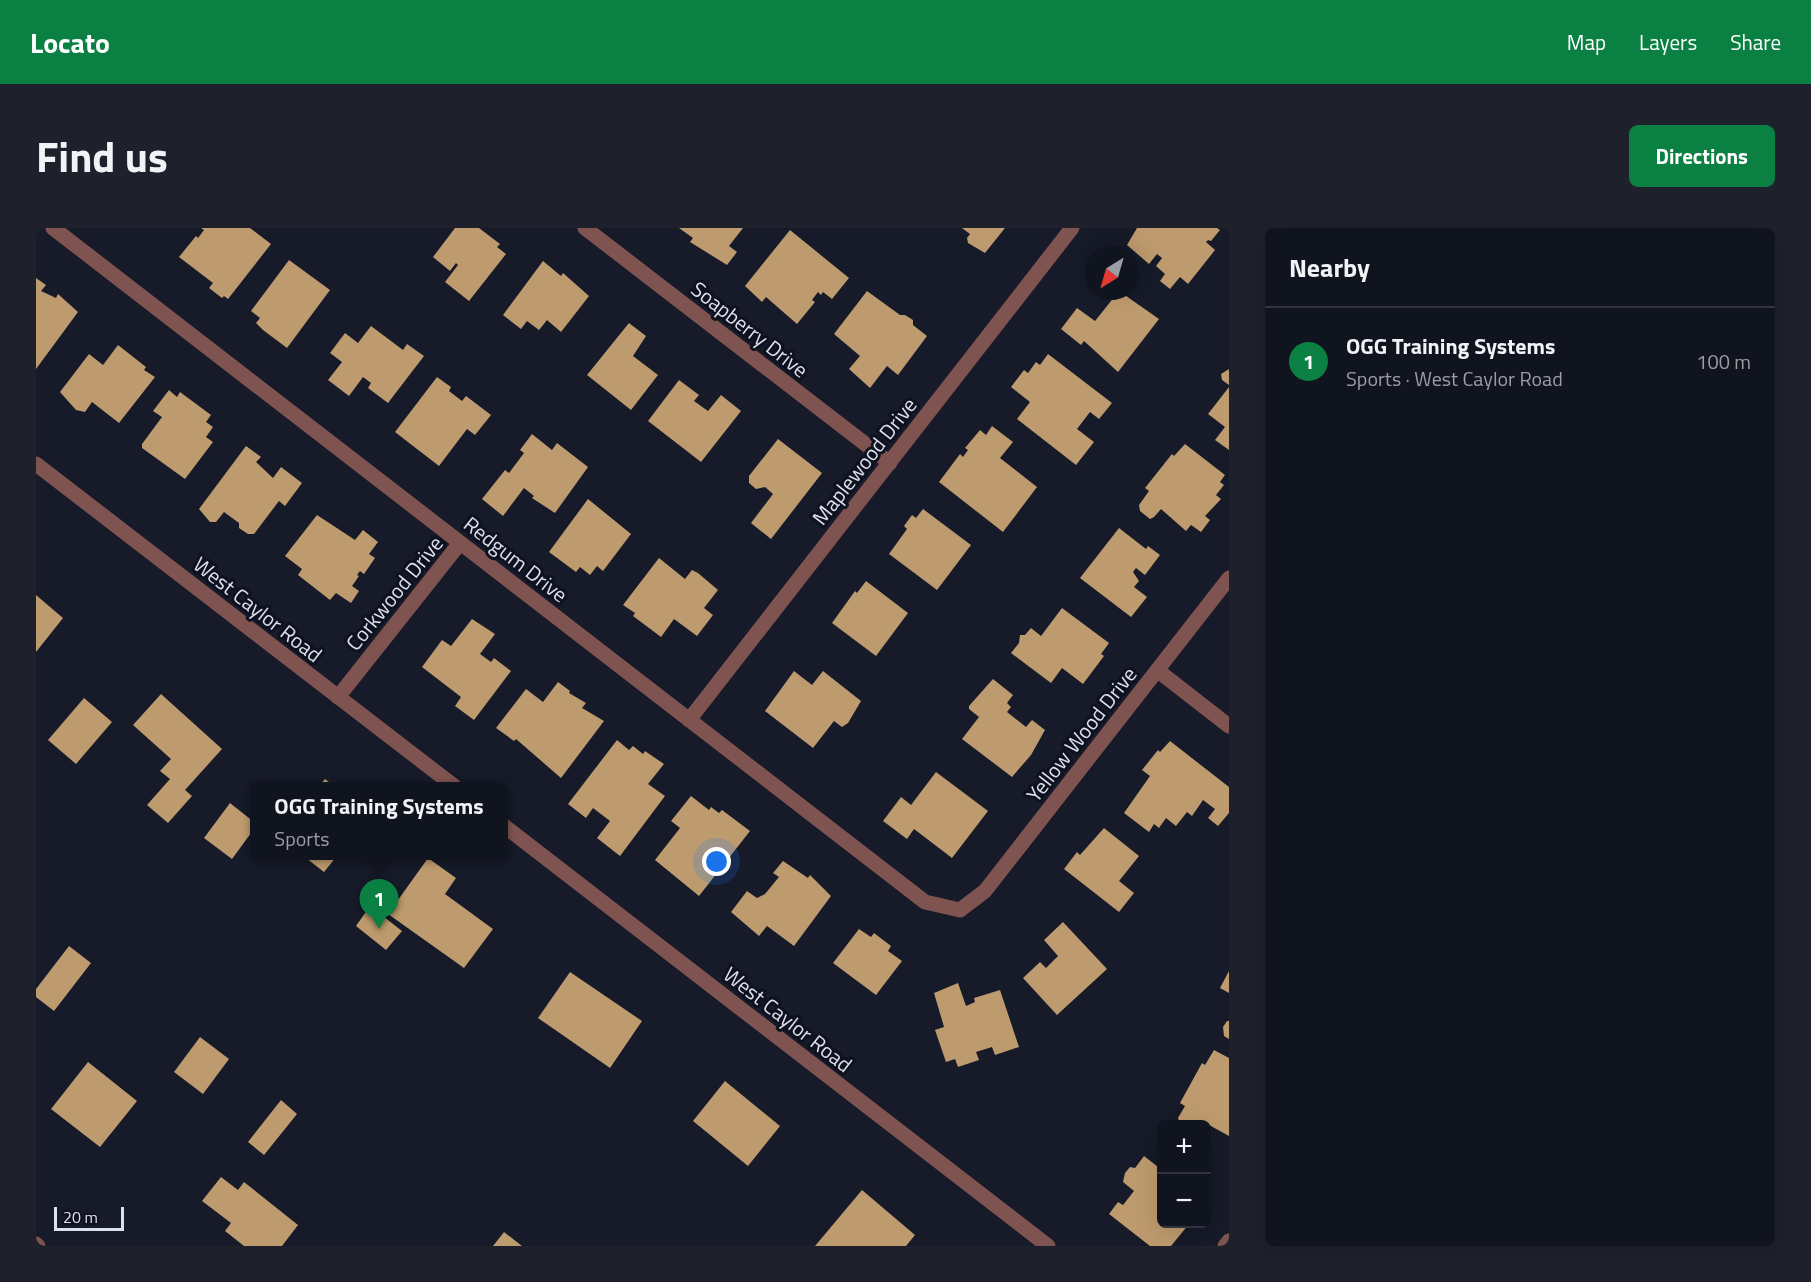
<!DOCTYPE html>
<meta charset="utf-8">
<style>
:root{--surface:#10141f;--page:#1e212c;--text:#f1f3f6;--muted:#9c9ea4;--line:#30333d;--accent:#0b8043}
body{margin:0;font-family:"Titillium Web",sans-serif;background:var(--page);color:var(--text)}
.controls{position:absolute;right:18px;bottom:18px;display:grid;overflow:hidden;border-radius:9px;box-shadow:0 6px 24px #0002}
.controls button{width:54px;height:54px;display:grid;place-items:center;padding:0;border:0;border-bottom:2px solid var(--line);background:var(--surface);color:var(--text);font:30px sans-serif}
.compass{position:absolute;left:1049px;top:18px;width:54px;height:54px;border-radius:50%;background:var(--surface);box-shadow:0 6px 24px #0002;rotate:217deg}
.scale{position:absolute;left:18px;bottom:15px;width:70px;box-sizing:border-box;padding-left:6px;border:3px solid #dde1eb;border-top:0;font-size:16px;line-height:21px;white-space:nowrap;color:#dde1eb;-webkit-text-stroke:4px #0e111f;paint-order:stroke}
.you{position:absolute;left:681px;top:634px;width:21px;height:21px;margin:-15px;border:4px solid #fff;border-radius:50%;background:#1a73e8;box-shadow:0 0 0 9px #1a73e833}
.badge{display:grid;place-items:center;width:39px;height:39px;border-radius:50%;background:var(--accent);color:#fff;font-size:20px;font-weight:700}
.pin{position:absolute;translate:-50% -50px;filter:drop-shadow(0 2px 3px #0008)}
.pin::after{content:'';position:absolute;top:32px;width:21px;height:18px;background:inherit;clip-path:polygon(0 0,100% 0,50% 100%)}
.popup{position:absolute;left:214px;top:554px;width:258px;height:78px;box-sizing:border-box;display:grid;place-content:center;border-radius:9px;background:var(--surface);filter:drop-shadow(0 2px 4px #0005);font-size:20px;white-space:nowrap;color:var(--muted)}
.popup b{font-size:22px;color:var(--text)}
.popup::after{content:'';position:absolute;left:50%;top:100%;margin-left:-12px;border:12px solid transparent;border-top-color:var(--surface)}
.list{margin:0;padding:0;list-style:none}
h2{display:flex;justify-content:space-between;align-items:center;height:78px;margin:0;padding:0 24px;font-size:26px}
h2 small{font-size:20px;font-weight:400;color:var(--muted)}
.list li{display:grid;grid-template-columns:39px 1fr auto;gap:18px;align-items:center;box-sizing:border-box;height:108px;padding:0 24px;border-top:2px solid var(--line)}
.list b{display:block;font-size:22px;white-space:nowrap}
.list p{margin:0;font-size:20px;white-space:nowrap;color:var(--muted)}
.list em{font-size:20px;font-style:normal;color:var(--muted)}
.map{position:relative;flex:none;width:1193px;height:1018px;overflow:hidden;border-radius:9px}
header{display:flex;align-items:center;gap:36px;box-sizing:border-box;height:84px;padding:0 30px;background:var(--accent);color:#fff}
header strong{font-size:28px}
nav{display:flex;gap:33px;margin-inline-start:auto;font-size:21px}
.intro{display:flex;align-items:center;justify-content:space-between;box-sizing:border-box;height:144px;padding:0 36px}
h1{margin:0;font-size:42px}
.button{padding:15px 27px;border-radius:9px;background:var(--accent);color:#fff;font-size:21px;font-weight:700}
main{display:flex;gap:36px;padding:0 36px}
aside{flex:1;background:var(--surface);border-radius:9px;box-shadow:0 6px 24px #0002}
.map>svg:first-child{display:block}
</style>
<header>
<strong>Locato</strong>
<nav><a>Map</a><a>Layers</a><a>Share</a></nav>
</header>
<div class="intro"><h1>Find us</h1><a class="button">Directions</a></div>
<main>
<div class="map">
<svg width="1193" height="1018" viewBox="0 0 1193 1018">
<rect width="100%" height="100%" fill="#161a29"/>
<path fill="#be9b6e" d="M165,0H214L235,16L192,71L188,68L186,70L173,60L177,55L143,29L160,8L162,10L168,2Z
M419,0H443L464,16L461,19L470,26L433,73L409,54L422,37L420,35L414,43L397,29Z
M643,0H707L693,18L701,24L691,37L654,14L657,10Z
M926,0H969L949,25L932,15L931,10L934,6Z
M1101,0H1181L1184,2L1175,13L1172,12L1170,14L1179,22L1152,56L1144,49L1134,61L1124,53L1129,46L1120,38L1126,30L1121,26L1113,36L1091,17Z
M754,2L813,50L796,71L787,64L785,67L782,64L776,72L779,74L761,96L730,69L726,74L709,58Z
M253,32L294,62L251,120L227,102L220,95L224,90L215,83Z
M507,33L525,48L527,45L553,68L525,104L511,92L503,102L491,93L485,101L467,87Z
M0,50L10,57L5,63L20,70L22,66L42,84L0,141Z
M831,63L864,87H869L877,92V97L891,108L862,147L851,138L834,160L813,141L824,128L798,106Z
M1083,63L1123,91L1082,144L1048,113L1045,117L1025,101L1041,80L1059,93Z
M593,95L610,108L597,128L622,147L595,182L551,147Z
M335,98L367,122L371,116L388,128L352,175L332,160L335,155L327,149L313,168L292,152L306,134L294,125L309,105L322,115Z
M82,117L110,139L108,142L119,149L83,195L56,174L49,184L40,182L24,164L53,126L67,137Z
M1012,126L1076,175L1063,191L1054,184L1041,201L1058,214L1040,237L981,191L994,174L975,159L988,142L992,145L1000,134L1004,137Z
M1193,141V157L1186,152L1185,146Z
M401,149L415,159L413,163L426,173L430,168L455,187L439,207L431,201L403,238L359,204Z
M643,152L663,167L658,173L672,183L685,167L705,183L665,234L612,193Z
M1193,159V222L1179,212L1189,199L1172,186Z
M133,162L141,169L144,164L175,187L170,194L177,199L170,209L177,214L149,251L106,220V216L126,189L117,183Z
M956,198L977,214L964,230L1001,259L967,304L903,254L924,226L927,229L932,222L929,220L944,202L950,207Z
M496,206L516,222L521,215L552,239L519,285L496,270L498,268L488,260L467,288L446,271L469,242L473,245L488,225L484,222Z
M742,211L786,245L735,311L715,295L737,266L729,259L720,261L713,255V248Z
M1149,216L1189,247L1184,254L1188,257L1180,267L1185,271L1169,288L1174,292L1165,304L1155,297L1150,303L1125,281L1118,289L1114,291L1104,283L1103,277L1113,263L1109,260L1136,226L1138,228Z
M210,218L225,229L220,234L237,250L245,239L266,255L249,278L243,273L218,306H212L203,300V295L188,284L180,294H174L163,281Z
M552,271L595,306L567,343L561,338L554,347L544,339L540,344L513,324Z
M887,281L935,317L901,362L853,326L871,301L868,298L876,287L880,290Z
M281,287L319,312L327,302L342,314L333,326L339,330L328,346L324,343L321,347L323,348L316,358L323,363L315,375L300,365L294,372L262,347L266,341L249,328Z
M1083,300L1110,321L1112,318L1124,327L1109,347L1100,340L1097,344L1103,353L1098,359L1111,369L1095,389L1044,350Z
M623,330L649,351L656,342L662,345L682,362L668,380L677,387L661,408L638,391L625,409L597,388L599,385L587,377Z
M830,353L872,385L840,428L796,395L819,363L821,365Z
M0,367L27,390L0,424Z
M1026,380L1073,415L1065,426L1068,428L1047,456L1026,440L1015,455L975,425L983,415L984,407H989L995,400L1005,408Z
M436,391L459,406L444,426L455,434L458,430L475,443L438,492L419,478L425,469L386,439L406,412L415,418Z
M758,443L776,457L787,443L825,473L812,495L806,499L798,493L777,520L729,483Z
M957,451L977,467L971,475L975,479L971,484L990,499L996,492L1009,502L995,527L976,549L926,511L943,489L933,481V478Z
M522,454L534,463L533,465L550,475L546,480L568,493L525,550L480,511L478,513L460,500L490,461L507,474Z
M125,466L186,521L149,562L156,568L132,595L111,577L134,551L124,543L135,531L97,497Z
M48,470L76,494L40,536L12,512Z
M581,512L593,522L597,518L607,526L609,523L628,536L612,556L629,568L584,628L561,610L574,593L557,580L550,590L532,576Z
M1134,513L1193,559V585L1182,598L1172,590L1179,581L1167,572L1156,588L1151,584L1140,598L1130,590L1123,600L1118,596L1113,604L1088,585L1114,548L1106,542L1122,522L1124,524Z
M900,544L952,583L916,630L878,601L871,611L847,593L865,569L875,577Z
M289,551L298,558H283Z
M655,568L673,582L675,579L683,585L686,582L714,603L663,668L619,632L644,600L635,593Z
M194,575L218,594V601L196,631L168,610Z
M1068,600L1103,628L1083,653L1098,665L1083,684L1028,641L1041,624L1044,627Z
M272,628H301L288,644L270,630Z
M392,630L420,650L409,666L457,701L428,740L352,686Z
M747,633L772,650L774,647L795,668L758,718L731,698L723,708L695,684L711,663L721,670L729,666L743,649L737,645Z
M334,678L366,703L350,722L320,698Z
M1027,694L1071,741L1021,787L987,750L1004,734L1010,740L1022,728L1008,712Z
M823,701L835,709L838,705L855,718L852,723L866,733L840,767L797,735Z
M33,718L55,735L18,783L0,769V761Z
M1193,743V765L1184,760Z
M534,744L606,793L574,840L502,790Z
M922,755L930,778L939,774L938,770L964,762L983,819L959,827L956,819L940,824L943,832L922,839L919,831L910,834L899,802L908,799L898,765Z
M1191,793H1193V811L1188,808L1187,799Z
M164,809L193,831L167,866L138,844Z
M1178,822L1193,830V908L1164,892L1162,896H1144L1142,890L1149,878L1144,875L1166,835L1169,837Z
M52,834L101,873L64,919L15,881Z
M689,853L744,898L712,938L657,893Z
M245,872L261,886L228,927L212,914Z
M1108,928L1126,942V996H1153L1135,1018H1114L1073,986L1082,974L1087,977L1098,963L1087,954L1089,945L1094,939L1099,940Z
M185,949L202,962L208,954L262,997L246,1018H208L189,1003L195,995L166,973Z
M826,962L879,1007L870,1018H779Z
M468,1004L486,1018H457Z"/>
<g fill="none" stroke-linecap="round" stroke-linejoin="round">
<path stroke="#7f5350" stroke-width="15" d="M17,0L889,674L924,682L949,663L1193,350
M549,0L854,235
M1121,442L1193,498
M302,469L424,315
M653,492L1036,0
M0,1016L2,1018
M1189,1018L1193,1013"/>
<path stroke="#7f5350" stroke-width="15" d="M0,236L418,558
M467,597L1012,1018"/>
</g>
<g text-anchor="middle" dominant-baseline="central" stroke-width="6" stroke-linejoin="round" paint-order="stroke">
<g font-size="21" fill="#dde1eb" stroke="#0e111f">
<text transform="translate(714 101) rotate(38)">Soapberry Drive</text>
<text transform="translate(828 233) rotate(-52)">Maplewood Drive</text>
<text transform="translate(480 331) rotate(38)">Redgum Drive</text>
<text transform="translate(358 365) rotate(-51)">Corkwood Drive</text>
<text transform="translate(222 381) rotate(38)">West Caylor Road</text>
<text transform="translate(1045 506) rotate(-52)">Yellow Wood Drive</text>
<text transform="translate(752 791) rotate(38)">West Caylor Road</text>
</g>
</g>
</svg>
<div class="controls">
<button>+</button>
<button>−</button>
</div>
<svg class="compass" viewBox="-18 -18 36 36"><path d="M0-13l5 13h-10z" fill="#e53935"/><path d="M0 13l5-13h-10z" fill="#9c9ea4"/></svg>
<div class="scale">20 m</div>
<div class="you"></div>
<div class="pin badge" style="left:343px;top:701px">1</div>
<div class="popup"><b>OGG Training Systems</b>Sports</div>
</div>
<aside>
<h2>Nearby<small></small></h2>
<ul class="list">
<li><span class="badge">1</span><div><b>OGG Training Systems</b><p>Sports · West Caylor Road</p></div><em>100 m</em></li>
</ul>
</aside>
</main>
